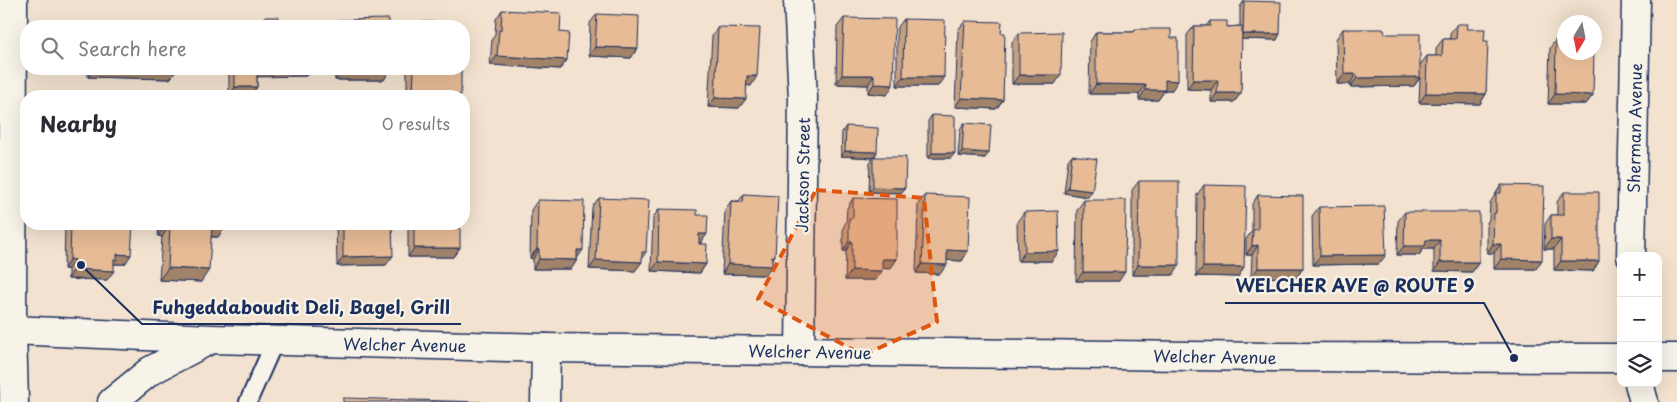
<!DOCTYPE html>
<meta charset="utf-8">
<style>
:root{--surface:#fff;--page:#f7f7f7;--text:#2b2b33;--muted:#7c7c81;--line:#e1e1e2}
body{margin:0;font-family:"Playpen Sans",sans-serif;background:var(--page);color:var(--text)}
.controls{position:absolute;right:15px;bottom:15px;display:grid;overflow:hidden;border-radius:10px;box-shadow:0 5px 20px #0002}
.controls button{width:45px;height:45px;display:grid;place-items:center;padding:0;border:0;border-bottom:1px solid var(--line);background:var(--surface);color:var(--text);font:25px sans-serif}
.compass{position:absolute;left:1557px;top:15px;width:45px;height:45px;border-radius:50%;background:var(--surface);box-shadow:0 5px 20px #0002;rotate:190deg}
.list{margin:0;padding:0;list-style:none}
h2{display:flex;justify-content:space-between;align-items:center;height:65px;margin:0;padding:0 20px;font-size:21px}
h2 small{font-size:16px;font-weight:400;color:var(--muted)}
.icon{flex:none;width:28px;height:28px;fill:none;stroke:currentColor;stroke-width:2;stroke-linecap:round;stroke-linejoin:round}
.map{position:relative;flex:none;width:1677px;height:402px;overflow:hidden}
.search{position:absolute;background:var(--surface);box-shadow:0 5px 20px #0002;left:20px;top:20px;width:450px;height:55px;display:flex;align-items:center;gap:12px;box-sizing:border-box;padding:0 18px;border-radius:20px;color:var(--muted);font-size:19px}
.panel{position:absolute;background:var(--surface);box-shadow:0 5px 20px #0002;left:20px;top:90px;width:450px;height:140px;border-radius:20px}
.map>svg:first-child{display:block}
</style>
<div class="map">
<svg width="1677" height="402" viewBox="0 0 1677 402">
<rect width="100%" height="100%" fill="#f2e2cf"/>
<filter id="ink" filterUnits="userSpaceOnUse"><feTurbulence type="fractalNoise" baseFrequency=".02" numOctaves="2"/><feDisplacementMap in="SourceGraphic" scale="10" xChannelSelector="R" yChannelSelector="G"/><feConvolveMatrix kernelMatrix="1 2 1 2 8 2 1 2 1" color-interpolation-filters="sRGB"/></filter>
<g filter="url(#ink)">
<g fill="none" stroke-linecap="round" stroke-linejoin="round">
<defs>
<path id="service" d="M248,402L275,341"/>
<path id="minor" d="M798,0L803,98L800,351
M1631,256L1636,0
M1639,383L1644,402
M545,402L546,348"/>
<path id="tertiary" d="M13,0L12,330L14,402
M12,330L212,339L546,348L1271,357L1621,358
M1658,358H1677
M112,402L150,371L209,340"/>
</defs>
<use href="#service" stroke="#1b2f5e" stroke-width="20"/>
<use href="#minor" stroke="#1b2f5e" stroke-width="31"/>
<use href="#tertiary" stroke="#1b2f5e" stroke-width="31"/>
<use href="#service" stroke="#f7f3e8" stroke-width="16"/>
<use href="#minor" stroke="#f7f3e8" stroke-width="28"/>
<use href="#tertiary" stroke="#f7f3e8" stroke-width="28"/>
</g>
<path fill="#c6a181" stroke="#1b2f5e" d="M1244,1L1277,40L1241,39V93L1234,102H1211V90L1187,89V35L1194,26H1206L1210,21L1227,27L1240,26V7Z
M502,10L560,32L567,60L560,69L490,65L492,39L495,34L496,19Z
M597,14L638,48L631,58L589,56L590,23Z
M264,17L279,22L313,26H233L236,22L260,23Z
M844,18L887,95L868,93V85L836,84L837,27Z
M904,19L938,86H897V28Z
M340,20L389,26H335Z
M965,21L1001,33L1003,100L996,109L955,107L958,30Z
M1457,24L1467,29L1484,41L1486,94L1480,104L1419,103L1420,78L1414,86L1350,87V84H1337L1336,39L1343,29L1385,34L1420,65L1427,56H1436V48L1443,39H1450V33Z
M718,27L751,86L747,85L739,108L708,107L712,36Z
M1135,29L1172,90H1165L1158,100H1139V94H1089L1090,42L1096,32H1132Z
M1019,33L1055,84H1012V42Z
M1556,39L1593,95L1586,104H1548L1550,48Z
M88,69H177L170,79L88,77Z
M229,69H311L306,76H257V87L250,96H229Z
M334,69H390L384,80H335Z
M407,69H461L460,96H407Z
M932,115L951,158H928V121Z
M964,123L985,158L958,156L960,129Z
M846,126L905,188L901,193L869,192L870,162L873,158L841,156L842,132Z
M1072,155L1092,191L1088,197L1064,193L1068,160Z
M1139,181L1173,275H1132V190Z
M1204,185L1238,277L1196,276L1197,195Z
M1501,185L1536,269H1494V253H1487V223L1489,219L1490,203Z
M1564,192L1599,261L1593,271L1554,270V249H1544L1545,224L1551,215H1557V202Z
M744,194L775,256L772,259V266L765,275L722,274L725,210L731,201H739Z
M925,195L968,251L962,261L947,260L940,274L916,273L918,204Z
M1258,195L1303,268L1296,278L1251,277L1252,255H1246V239L1252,231V204Z
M599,198L646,252L642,258L635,271L589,269L592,207Z
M853,198L897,259L890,269L882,268L876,280H845L846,251H843V228L846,222L847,208Z
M538,200L577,258V260L571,269H533V259L530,258L531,210Z
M1084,200L1119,281H1076L1077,210Z
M1319,207L1379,264L1313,265L1312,216Z
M659,209L697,215L701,243H699L706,264L700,273L651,271L653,218Z
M1024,212L1052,261H1018L1017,222Z
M1405,212L1479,262L1472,272L1434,271V249H1423L1419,255H1397L1398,221Z
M65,224H133L125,264H114L107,280L68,279V269H64Z
M159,224H227L218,237H211L201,282L159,280L162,237L158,236Z
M336,224H392L386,265L337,266Z
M408,224H460L453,257H408Z"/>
<path fill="#a18369" stroke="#1b2f5e" d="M1243,34H1280L1277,40L1239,39Z
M595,47L638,48L631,58L589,56Z
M497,56L567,60L560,69L490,65Z
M94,69H132L177,70L170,79L88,77Z
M256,69H311L306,76L250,77Z
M390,70L384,80H335L341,71Z
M1344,74H1356L1350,84H1337Z
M842,75H874L868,85L836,84Z
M1019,75H1061L1055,84H1012Z
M747,76H757L751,86L741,85Z
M903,77H944L938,86H897Z
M1420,77L1414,86L1350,87L1357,78Z
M1165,80L1178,81L1172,90H1158Z
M1193,80H1218L1211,90L1187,89Z
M874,84L893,85L887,95L868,93Z
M1096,84L1146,85L1139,94H1089Z
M235,87H257L250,96H229Z
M1145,90H1165L1158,100H1139Z
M1217,93H1241L1234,102H1211Z
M1426,93L1486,94L1480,104L1419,103Z
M413,94L461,95L460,96H411Z
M1555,94L1593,95L1586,104H1548Z
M715,98L746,99L739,108L708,107Z
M961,98L1003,100L996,109L955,107Z
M845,151L877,152L874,158L841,156Z
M962,151L989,153L985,158L958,156Z
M932,153H955L951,158H928Z
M873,187L905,188L901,193L869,192Z
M1068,188L1092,191L1088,197L1064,193Z
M212,224L227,225L218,237L203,236Z
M166,225H170L162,237L158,236Z
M699,234H707L701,243H692Z
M1551,239H1561L1554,249H1544Z
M1426,240H1440L1434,249H1423L1419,255H1397L1404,246Z
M849,241H852L846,251H843Z
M1493,244H1501L1494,253H1487Z
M1258,245L1252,255H1246L1252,246Z
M414,248H460L453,257H408Z
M537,249H539L533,259L530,258Z
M577,250H583L576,260Z
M947,250L968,251L962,261L941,260Z
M1059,251L1052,261H1018L1025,252Z
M117,254L131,255L125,264H110Z
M1386,255L1379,264L1313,265L1320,256Z
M393,256L386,265L337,266L343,257Z
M70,259L75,260L68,269H64Z
M539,259L577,260L571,269H533Z
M882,259H897L890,269L876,268Z
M1501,259L1542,260L1536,269H1494Z
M596,260L642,262L635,271L589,269Z
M1561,261H1599L1593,271L1554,270Z
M658,262L706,264L700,273L651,271Z
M1440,262H1479L1472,272L1434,271Z
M728,264L772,266L765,275L722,274Z
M922,264L947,265L940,274L916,273Z
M1138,265H1179L1173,275H1132Z
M1203,267H1244L1238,277L1196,276Z
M168,268L209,270L201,282L159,280Z
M1258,268H1303L1296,278L1251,277Z
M74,269L114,271L107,280L68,279Z
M852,270L882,271L876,280H845Z
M1083,272H1125L1119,281H1076Z"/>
<path fill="#e6bb96" stroke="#1b2f5e" d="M1244,1L1281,2L1280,34H1243Z
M502,10L561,13L560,32L569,33L567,60L497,56L499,30H501Z
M597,14L639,16L638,48L595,47Z
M264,17H279V22H313V26H236V22L264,23Z
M844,18L895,19L893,85L874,84V75H842Z
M389,19V26H340V20Z
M904,19L945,20L944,77H903Z
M965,21L1002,22L1001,33H1005L1003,100L961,98Z
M1210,21H1227V27L1242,26L1241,93H1217L1218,80H1193L1194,26H1210Z
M414,22H439V26H414Z
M1457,24H1468L1467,29H1485L1484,41H1488L1486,94L1426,93L1427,56H1442L1443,39H1456Z
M119,25H156V26H119Z
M718,27L760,28L757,76H747L746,99L715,98Z
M1135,29H1171V38H1178V81L1165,80V90H1145L1146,85L1096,84V32H1134Z
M1343,29H1384L1385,34H1420V77L1357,78L1356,74H1344Z
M1062,32L1061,75H1019V33Z
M1556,39H1564V52H1594L1593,95L1555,94Z
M132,69H177V70Z
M235,69H257V87H235Z
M341,69H390V70L341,71Z
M414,69H461V95L413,94Z
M932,115L955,116V153H932Z
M964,123L991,125L989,153L962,151Z
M846,126L878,128L877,152L845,151Z
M1072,155L1097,159L1092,191L1068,188Z
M873,157H906L905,188L873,187Z
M1139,181H1179V265H1138Z
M1204,185L1246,186L1244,267H1203Z
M1501,185L1544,186L1542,260L1501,259V244H1493L1494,213H1496V193H1501Z
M1564,192H1599V261H1561V239H1551V215H1564Z
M744,194L778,196L775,256H772V266L728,264L731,201L743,202Z
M925,195L970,197L968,251L947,250V265L922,264Z
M1258,195L1303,196V268H1258V245L1252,246L1253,230L1258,229Z
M599,198L649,200L646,252H642V262L596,260Z
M853,198L897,199V259H882V271L852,270V241H849V218H853Z
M538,200L584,201L583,250H577V260L539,259V249H537Z
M1084,200H1126L1125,272H1083Z
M1384,206L1386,255L1320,256L1319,207Z
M659,209L697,210V215H708L707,234H699V244H707L706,264L658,262Z
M1058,211L1059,251L1025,252L1024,212Z
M1405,212H1479V262H1440V240H1426L1425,246H1404Z
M71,224H133L131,255L117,254V260L114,259V271L74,269L75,260L70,259Z
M166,224H227V225L212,224L209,270L168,268L170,225H166Z
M343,224H392L393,256L343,257Z
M414,224H460V248H414Z
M343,398L482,402H343Z"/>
</g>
<path fill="#de5710" fill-opacity="0.2" stroke="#de5710" stroke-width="4" stroke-dasharray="10 6" stroke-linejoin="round" d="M816,190L924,198L937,322L863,355L758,299Z"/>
<g text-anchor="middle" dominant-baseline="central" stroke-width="4.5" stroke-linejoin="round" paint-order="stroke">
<g font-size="16" fill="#1b2f5e" stroke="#f7f3e8">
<text transform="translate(1634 128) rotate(-89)">Sherman Avenue</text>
<text transform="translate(802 175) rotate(-89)">Jackson Street</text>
<text transform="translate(405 344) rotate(1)">Welcher Avenue</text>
<text transform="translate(810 351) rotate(1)">Welcher Avenue</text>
<text transform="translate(1215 356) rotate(1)">Welcher Avenue</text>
</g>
</g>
<path fill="none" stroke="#1b2f5e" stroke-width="2" d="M1514 358L1484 303H1225M81 265L142 324H461"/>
<g fill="#1b2f5e" stroke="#f7f3e8" stroke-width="2">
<circle cx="1514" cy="358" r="5"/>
<circle cx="81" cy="265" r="5"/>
</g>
<g font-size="18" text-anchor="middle" font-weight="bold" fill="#1b2f5e" stroke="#f7f3e8" stroke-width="4.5" stroke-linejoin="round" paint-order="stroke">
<text x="1355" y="292">WELCHER AVE @ ROUTE 9</text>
<text x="301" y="314">Fuhgeddaboudit Deli, Bagel, Grill</text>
</g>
</svg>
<div class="controls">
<button>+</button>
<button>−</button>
<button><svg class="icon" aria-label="layers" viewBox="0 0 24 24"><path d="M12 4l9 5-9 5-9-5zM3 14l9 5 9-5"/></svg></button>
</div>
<svg class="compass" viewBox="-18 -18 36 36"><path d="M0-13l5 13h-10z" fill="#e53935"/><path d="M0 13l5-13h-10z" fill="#7c7c81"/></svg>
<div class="search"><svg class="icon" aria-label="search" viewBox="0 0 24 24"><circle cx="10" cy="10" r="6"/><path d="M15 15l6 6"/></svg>Search here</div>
<section class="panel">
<h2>Nearby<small>0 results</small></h2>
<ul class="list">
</ul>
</section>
</div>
